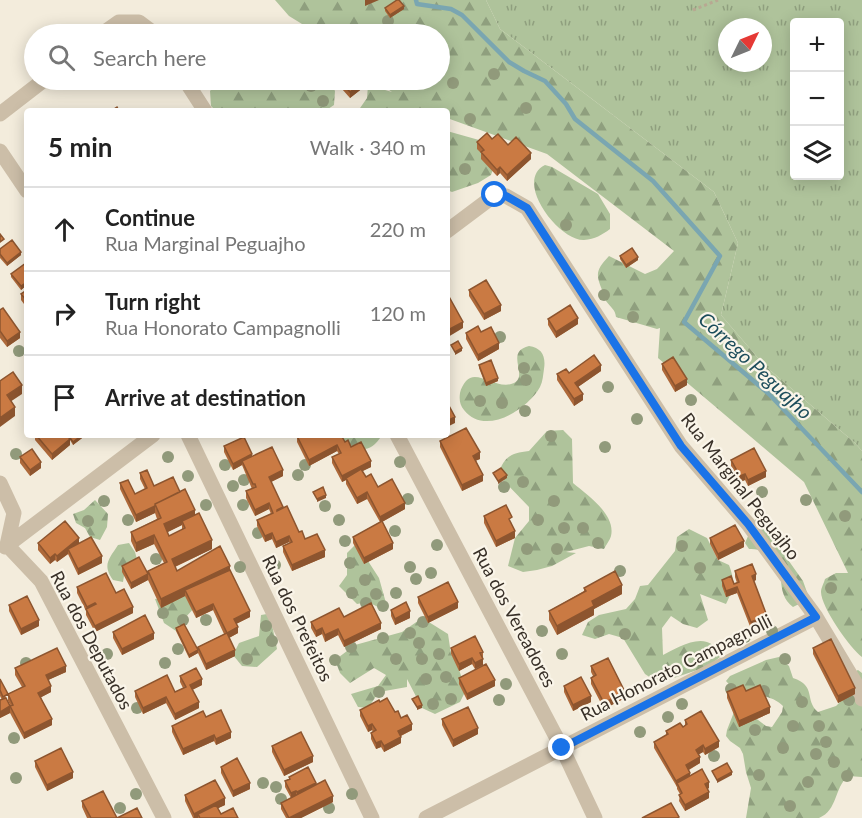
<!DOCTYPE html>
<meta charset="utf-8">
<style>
:root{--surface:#fff;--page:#f6f6f6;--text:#222;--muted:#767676;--line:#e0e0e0}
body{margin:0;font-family:Lato,sans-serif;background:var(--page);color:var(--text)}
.controls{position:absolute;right:18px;top:18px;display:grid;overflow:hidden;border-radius:6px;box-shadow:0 3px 15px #0003}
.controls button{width:54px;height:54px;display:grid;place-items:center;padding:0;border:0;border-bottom:2px solid var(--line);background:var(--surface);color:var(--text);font:30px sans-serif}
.compass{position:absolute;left:718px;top:18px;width:54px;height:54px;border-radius:50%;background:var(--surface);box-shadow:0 3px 15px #0003;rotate:47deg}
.stop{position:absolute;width:18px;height:18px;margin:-14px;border:4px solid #1a73e8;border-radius:50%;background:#fff}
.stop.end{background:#1a73e8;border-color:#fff;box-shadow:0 2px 6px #0008}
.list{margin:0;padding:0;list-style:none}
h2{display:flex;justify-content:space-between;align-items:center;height:78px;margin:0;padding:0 24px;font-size:26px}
h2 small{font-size:20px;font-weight:400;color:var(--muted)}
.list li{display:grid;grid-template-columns:39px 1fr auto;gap:18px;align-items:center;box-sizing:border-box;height:84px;padding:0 24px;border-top:2px solid var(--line)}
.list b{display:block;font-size:22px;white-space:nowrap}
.list p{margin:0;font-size:20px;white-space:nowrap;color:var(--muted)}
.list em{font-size:20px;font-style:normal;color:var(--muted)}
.icon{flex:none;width:33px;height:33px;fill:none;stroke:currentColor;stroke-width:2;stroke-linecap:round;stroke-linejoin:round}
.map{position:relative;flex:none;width:862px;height:818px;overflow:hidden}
.search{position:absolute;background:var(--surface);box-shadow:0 3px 15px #0003;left:24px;top:24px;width:426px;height:66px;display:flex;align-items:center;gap:15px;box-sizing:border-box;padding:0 21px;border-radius:33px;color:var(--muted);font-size:22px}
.panel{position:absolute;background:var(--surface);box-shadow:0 3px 15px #0003;left:24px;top:108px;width:426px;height:330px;border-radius:6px}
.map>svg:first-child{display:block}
</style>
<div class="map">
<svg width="862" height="818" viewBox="0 0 862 818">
<defs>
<pattern id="grass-tufts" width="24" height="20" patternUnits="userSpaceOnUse" patternTransform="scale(1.5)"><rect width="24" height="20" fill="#afc39b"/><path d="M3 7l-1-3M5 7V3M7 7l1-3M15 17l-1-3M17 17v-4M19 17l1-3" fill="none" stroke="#8f9f7e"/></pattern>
<pattern id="forest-firs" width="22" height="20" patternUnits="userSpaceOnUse" patternTransform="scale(1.5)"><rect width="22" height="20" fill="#afc39b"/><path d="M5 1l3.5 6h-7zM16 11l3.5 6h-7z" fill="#8f9f7e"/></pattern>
</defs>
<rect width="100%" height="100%" fill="#f3ecdc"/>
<path fill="url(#grass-tufts)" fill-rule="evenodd" d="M486,0H862V451L855,443L764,365L721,315L738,243L714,192L500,29ZM794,22H840V176H794ZM727,27H763V63H727Z"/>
<path fill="url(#forest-firs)" d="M275,0H486L500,29L714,192L738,243L721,315L764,365L855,443L862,451V657C850,648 821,607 821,592C821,588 824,583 825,579L836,573H848L804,482L658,358L660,328L657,329L616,317C615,309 611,308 606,301C605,299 604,294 603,292C595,274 596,270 609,256L645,274L657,269L674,251L547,154L447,118V111H425L421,110V111H358L367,98L368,85L392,92L375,80H440V34H331L323,26L315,32L289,16Z
M219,80H329L335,91L334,105L325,111H216L211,106L210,91Z
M447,131L479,140L490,148L496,161L491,175L478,183L452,192L447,190Z
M545,165L552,167L598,194L610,214V229C602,235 595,239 584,240C559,241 513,181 545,165Z
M529,346C542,348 546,356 544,369C543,375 543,381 540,387C528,409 485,437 464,410C460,405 459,400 460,393C461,388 463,385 466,381C477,368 497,391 514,383C529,375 504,352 529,346Z
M563,430L572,439L573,483C587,495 616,514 611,536C610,540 606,545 604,549L589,546L566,552L576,553L552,566L537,570L523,572L508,566L515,538L529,521V507L498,475C504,457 510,453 529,451L547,431Z
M333,435H382C368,459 351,448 333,435Z
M95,500L108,514L107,527L100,540L90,537L85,528L76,523L73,514L84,510Z
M756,518L774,533L779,547L803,581L808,595L805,601L793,607C780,598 780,580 782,565C772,556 762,548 749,549L745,543Z
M689,529L707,538L718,560L729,565C735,581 734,588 726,604L700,594L708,620L697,628L683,624L671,616L662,628L663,655C676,649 698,634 713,645C716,647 718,654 720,657L709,666L671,679L657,682L645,674L623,638L609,634L595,639L582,635L588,622L599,615L626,609L635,599L640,586L648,585L675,551L677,537Z
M129,543L135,552L138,563L125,570L123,582L113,580C102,565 109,559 118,545Z
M355,545L359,547L379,578L386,603L382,609L368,602L357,604L339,586L347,575V553Z
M189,595L197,605L183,620L176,631L164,623L155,599Z
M267,614L271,620L277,649L257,667L242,666L233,655L239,643L259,636L261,615Z
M425,616L424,619L448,634L451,654L457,664L466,690L460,702L435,714L422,708L407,679V687L379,692L368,708L358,707L351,694L378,686L386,675L374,668L350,683L340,673L335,660L355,645L402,632Z
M779,657L789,666L793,678C817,686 804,700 818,712L836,706L841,701L852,673L858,670L862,673V777L848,776C834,788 838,810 819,818H746L751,788L746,772L743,754L740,748L730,741L726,736L727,730L734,712L745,710L766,726L772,727L782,712L783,706C768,690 738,697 726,681L730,676L766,660Z"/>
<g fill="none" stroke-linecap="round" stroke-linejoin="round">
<path stroke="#7aa6b1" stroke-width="4.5" d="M416,0L417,4L451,9L462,15L509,62L524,71L545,81L566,104L575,119L653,181L720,256L684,322L769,394L862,492"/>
<path stroke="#b8a892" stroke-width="3" stroke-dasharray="3 3" stroke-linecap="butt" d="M693,10L718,0"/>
<path stroke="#ccbea8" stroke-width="15" d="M102,34L119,22H139L155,34
M185,80L205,111
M0,114L44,80
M0,151L27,191
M447,231L495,195L506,196L527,208L681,446L748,524L816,617L859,689L862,699
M188,435L372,818
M397,435L562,748L595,818
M0,483L14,513L7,545L41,581L164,818
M5,547L153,435
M426,818L816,617"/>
</g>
<g fill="#919a7b">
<circle cx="388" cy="21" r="6"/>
<circle cx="494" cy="74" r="6"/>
<circle cx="453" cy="83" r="6"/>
<circle cx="311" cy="86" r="6"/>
<circle cx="323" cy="101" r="6"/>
<circle cx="526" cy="108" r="6"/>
<circle cx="470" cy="119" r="6"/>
<circle cx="465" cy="169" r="6"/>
<circle cx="566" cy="225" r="6"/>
<circle cx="604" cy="295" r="6"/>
<circle cx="633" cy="317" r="6"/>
<circle cx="500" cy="337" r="6"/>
<circle cx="19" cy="351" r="6"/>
<circle cx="524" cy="368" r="6"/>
<circle cx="526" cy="380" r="6"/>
<circle cx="608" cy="387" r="6"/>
<circle cx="691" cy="400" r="6"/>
<circle cx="480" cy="401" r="6"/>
<circle cx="502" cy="403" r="6"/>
<circle cx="525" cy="411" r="6"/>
<circle cx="637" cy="419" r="6"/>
<circle cx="551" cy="436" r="6"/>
<circle cx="605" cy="447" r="6"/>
<circle cx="16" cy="454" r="6"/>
<circle cx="168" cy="457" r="6"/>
<circle cx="400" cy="462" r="6"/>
<circle cx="225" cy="465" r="6"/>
<circle cx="305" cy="465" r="6"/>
<circle cx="298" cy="475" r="6"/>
<circle cx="188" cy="476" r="6"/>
<circle cx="244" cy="480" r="6"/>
<circle cx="523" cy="482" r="6"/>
<circle cx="233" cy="486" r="6"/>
<circle cx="504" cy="487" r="6"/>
<circle cx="762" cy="492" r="6"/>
<circle cx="408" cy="499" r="6"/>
<circle cx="806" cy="500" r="6"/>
<circle cx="104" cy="501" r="6"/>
<circle cx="554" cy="501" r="6"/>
<circle cx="206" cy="505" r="6"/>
<circle cx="243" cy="505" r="6"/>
<circle cx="325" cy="506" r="6"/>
<circle cx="845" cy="516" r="6"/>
<circle cx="128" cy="520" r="6"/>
<circle cx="339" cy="520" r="6"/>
<circle cx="538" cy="520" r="6"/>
<circle cx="88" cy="521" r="6"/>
<circle cx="564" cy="528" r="6"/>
<circle cx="583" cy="528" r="6"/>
<circle cx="395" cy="531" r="6"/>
<circle cx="258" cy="533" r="6"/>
<circle cx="345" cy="541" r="6"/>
<circle cx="598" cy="543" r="6"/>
<circle cx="437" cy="545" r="6"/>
<circle cx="682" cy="546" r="6"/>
<circle cx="527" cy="549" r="6"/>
<circle cx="557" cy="549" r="6"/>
<circle cx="156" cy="559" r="6"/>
<circle cx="350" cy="563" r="6"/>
<circle cx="275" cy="565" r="6"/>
<circle cx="240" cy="567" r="6"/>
<circle cx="410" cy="567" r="6"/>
<circle cx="700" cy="568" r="6"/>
<circle cx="620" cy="571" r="6"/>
<circle cx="431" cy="573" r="6"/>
<circle cx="416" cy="579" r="6"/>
<circle cx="365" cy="580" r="6"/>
<circle cx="831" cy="588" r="6"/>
<circle cx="352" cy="593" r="6"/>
<circle cx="396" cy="593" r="6"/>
<circle cx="376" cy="594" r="6"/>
<circle cx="366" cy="603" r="6"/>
<circle cx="383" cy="606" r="6"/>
<circle cx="163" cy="613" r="6"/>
<circle cx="183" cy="620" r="6"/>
<circle cx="206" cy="620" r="6"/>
<circle cx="423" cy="622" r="6"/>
<circle cx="266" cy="626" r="6"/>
<circle cx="542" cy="631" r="6"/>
<circle cx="599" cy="631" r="6"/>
<circle cx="772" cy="631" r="6"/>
<circle cx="410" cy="633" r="6"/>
<circle cx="625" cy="634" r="6"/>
<circle cx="745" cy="637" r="6"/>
<circle cx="383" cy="638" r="6"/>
<circle cx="272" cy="641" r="6"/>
<circle cx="419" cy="643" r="6"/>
<circle cx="351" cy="647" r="6"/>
<circle cx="178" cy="649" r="6"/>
<circle cx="107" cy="654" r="6"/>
<circle cx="439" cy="654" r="6"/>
<circle cx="562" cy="654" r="6"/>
<circle cx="247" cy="659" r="6"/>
<circle cx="396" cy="659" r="6"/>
<circle cx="422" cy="659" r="6"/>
<circle cx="785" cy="659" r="6"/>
<circle cx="335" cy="660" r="6"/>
<circle cx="26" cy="663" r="6"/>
<circle cx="165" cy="663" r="6"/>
<circle cx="446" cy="677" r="6"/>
<circle cx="426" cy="679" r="6"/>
<circle cx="506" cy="684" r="6"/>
<circle cx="731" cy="689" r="6"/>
<circle cx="764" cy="691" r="6"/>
<circle cx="379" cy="692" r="6"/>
<circle cx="451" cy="699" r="6"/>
<circle cx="499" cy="700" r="6"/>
<circle cx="849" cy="700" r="6"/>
<circle cx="802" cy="702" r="6"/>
<circle cx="433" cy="704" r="6"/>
<circle cx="682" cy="704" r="6"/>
<circle cx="137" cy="708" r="6"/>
<circle cx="668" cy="717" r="6"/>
<circle cx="793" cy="726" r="6"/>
<circle cx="819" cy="726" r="6"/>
<circle cx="755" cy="730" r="6"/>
<circle cx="640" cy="732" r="6"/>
<circle cx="14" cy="738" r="6"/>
<circle cx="826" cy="742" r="6"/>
<circle cx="783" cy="748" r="6"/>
<circle cx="816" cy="754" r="6"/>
<circle cx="714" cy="756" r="6"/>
<circle cx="834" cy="762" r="6"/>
<circle cx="759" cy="775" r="6"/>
<circle cx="847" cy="776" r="6"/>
<circle cx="16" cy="778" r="6"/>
<circle cx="808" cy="782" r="6"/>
<circle cx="263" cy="783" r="6"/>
<circle cx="276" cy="787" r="6"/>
<circle cx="136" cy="794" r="6"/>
<circle cx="352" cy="794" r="6"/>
<circle cx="281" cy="799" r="6"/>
<circle cx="790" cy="806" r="6"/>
<circle cx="120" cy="808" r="6"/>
<circle cx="329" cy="808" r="6"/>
</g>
<path fill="#ae693a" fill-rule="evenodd" d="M385,8L404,9L390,18L385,11Z
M334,80H363L364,87L350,98Z
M492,139L508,145L531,159L507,181L500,173L497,176L481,159V153L477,149V142Z
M0,249L21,255L7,266L0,258Z
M620,256L638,260L626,268L620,259Z
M27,264V285L21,290L11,277V274Z
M27,290V308L21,300V294Z
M469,290L501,311L484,320L469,296Z
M0,310L20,338L7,347L0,338Z
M548,319L578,324L556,338L548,325Z
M481,332L499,349L478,361L466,339V333Z
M662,364L687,385L675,392L662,370Z
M479,365L498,381L486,386L479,368Z
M601,371L578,387L583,400L574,406L557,380V374Z
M35,435H86L73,445L70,440V445L52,460L35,440Z
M297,436L345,442L351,447L371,467L362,471L366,477L405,509L382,522L393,549L364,564L353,543V537L380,522L367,499L357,504L346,484V480L342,482L332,463V457L339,454L337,451L309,466L297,442Z
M440,441L480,459L476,460L483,481L462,491L440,447Z
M224,446L252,456L283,476L271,482L283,508L299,532L325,557L292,571L283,552V546L290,543L289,542L276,548L272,539L265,542L257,526V520L271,514L269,509L255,516L246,498V491L252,489L242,465L233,470L224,452Z
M20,457L41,468L30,476L20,463Z
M731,460L766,477L748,486L745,480L740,482L731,466Z
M140,473L154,486L180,492L195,515L212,549L175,567L177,571L230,570L250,617L236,624L238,633L229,638L235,656L206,670L198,653V647L224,634L213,610L196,618L185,596L161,608L148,580V571L164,563L154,544L136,552L131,541V532L157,519L155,513L136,522L120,489V483L135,494L145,489L140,479ZM182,525V530L169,536L167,532Z
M484,516L512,523L511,524L515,538L496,547L484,523Z
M710,538L744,547L718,560L710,544Z
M38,543H79L102,563L78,575L68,554L57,562L55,560L50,564L38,550Z
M122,566L148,580L131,589L122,572Z
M735,571L756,580L754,581L767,622L751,629L737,593L726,597L722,586V580L734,584L737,583L735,577Z
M77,587L116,593L133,613L95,632L86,615V611L77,593Z
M584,588L622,594L594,609V615L557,635L549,620V611L584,591Z
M418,597L458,608L428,623L418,603Z
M9,605L39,626L21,635L9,611Z
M391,610L410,618L395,625L391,616Z
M344,617L381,629L344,647L338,635L325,642L322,634L316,637L311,628V622Z
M176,628L198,653L189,658L176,631Z
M113,632L154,639L122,655L113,638Z
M451,648L483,652V665L475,669L472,664L459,671L451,654Z
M813,648L855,694L838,703L813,654Z
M591,666L625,698L604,709L591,684V678L593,676L591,672Z
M15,668L66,672L48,680L51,692L41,697L52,725L24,739L10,713L0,718V700H2L0,696V679L7,701L11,706L8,701V694L22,687L15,675Z
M180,676L202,685L192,690L199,708L175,720L166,703L143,714L135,697V691L175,692L183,688L180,682Z
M459,678L495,686L467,700L459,684Z
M564,686L591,702L573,711L564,692Z
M746,691L770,713L739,727L727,698V692Z
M380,702L395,712L412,730L401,736V743L384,752L381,747L376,749L371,739V733L373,732L372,730L368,732L360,716V710Z
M206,717L231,738L216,745L214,741L183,755L172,732V726Z
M442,719L478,734L453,747L442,725Z
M685,720L719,747L705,755L703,752L699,754L700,763L689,770L690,776L709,788L707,789L709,798L685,811L679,801L680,794L677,789V787L654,748V742L666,735V731L685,726Z
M272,746L313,762L284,776L272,752Z
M35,761L73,778L47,791L35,767Z
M221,767L250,789L233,797L221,773Z
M289,777L316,785L333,802L301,818H286L281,809V803L291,798L285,787V781L289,779Z
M185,795L225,805L218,808L221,814L238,818H193L185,801Z
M82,801L117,818H87L82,807Z"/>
<path fill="#8d552f" d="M365,0H379L365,6Z
M404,6V9L390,18V15Z
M364,81V87L350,98V92Z
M531,153V159L507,181V175Z
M500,167V173L497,176V170Z
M21,252V255L7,266V263Z
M638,257V260L626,268V265Z
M27,282V285L21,290V286Z
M501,305V311L484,320V314Z
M578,318V324L556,338V332Z
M463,322V328L448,337V330Z
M20,332V338L7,347V341Z
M499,343V349L478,361V355Z
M462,348V351L455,355V352Z
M601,365V371L575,389V383Z
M498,378V381L486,386V383Z
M687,379V385L675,392V386Z
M22,385V394L7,404V395Z
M583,394V400L574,406V399Z
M15,407V416L0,427V418Z
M455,417V423L447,427V421Z
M82,435H86L73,445V442Z
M70,439V445L52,460V454Z
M337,445V451L309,466V460Z
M480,452V459L473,462V456Z
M252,454V460L242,461V465L233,470V464Z
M371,461V467L347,479L346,478V480L342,482V476Z
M41,462V468L30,476V470Z
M283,470V476L269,483V477Z
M766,471V477L748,486V480Z
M745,474V480L740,482V476Z
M483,475V481L462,491V485Z
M507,475V478L498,484V481Z
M367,492V499L357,504V498Z
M326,495V498L317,502V499Z
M269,503V509L255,516V510Z
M405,503V509L380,523V517Z
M155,506V513L136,522V515Z
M195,510V519L182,521V525L164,534V524Z
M515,531V538L496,547V541Z
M272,533V539L265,542V536Z
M154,535V544L136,552V543Z
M289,536V542L276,548V542Z
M79,538V545L68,549V554L57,562V556Z
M212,540V549L172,568V559Z
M744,541V547L718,560V554Z
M393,543V549L364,564V558Z
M325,550V557L292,571V565Z
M55,554V560L50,564V558Z
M102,556V563L78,575V569Z
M230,566V576L185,590V596L161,608V599Z
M148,574V580L131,589V583Z
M756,574V580L752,582V576Z
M622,585V594L594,609V615L557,635V626L592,601Z
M737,587V593L726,597V591Z
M458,602V608L428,623V617Z
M213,604V610L196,618V612Z
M133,607V613L95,632V626Z
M250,611V617L234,625V619Z
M410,611V618L395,625V619Z
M767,616V622L751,629V622Z
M39,620V626L21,635V629Z
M381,623V629L344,647V641Z
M238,627V633L227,639V633Z
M322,628V634L316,637V631Z
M338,629V635L325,642V635Z
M154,633V639L122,655V649Z
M198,650V653L189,658V655Z
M235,650V656L206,670V664Z
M472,658V664L459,671V664Z
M483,659V665L475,669V663Z
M66,666V672L46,681V675Z
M202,679V685L190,691V685Z
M495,680V686L467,700V694Z
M51,686V692L38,699V693Z
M855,688V694L838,703V696Z
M625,692V698L604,709V703Z
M591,696V702L573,711V705Z
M166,697V703L143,714V708Z
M199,702V708L175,720V714Z
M422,705V708L417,710V707Z
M10,706V713L0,718V712Z
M770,707V713L739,727V721Z
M52,719V725L24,739V733Z
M372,724V730L368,732V726Z
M412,724V730L398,737V731Z
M478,728V734L453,747V740Z
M231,732V738L216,745V739Z
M214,735V741L183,755V749Z
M401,737V743L384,752V746Z
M381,741V747L376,749V743Z
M719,741V747L705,755V749Z
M703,745V752L696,756V750Z
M313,756V762L284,776V770Z
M700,757V763L686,771V765Z
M73,772V778L47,791V785Z
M732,772V775L717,783V780Z
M690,773V779L677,783L676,787V781Z
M709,782V788L705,790V784Z
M250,783V789L233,797V791Z
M316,783V789L297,798V792Z
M296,791V797L291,799V793Z
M709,792V798L685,811V805Z
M333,796V802L301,818H289Z
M225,798V805L200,817L198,814V818H194V814Z"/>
<path fill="#ca7a43" stroke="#8d552f" stroke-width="1.5" d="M397,0H399L404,6L390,15L385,8Z
M339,80H363L364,81L350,92Z
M117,107L119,111H111Z
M487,133L492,139L498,134L508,145L516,137L531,153L507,175L500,167L497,170L481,152L484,150L477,142Z
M0,234L4,239L0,242Z
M12,240L21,252L7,263L0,254V249Z
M632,248L638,257L626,265L620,256Z
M26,263L27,264V282L21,286L11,274Z
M486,280L501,305L484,314L469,290Z
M27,290V301L21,294Z
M447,293L463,322L448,330L447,329Z
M570,305L578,318L556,332L548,319Z
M3,308L20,332L7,341L0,331V310Z
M478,326L481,332L491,327L499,343L478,355L466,333Z
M458,341L462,348L455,352L451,345Z
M594,355L601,365L575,383L583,394L574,399L557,374L566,369L569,373Z
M673,357L687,379L675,386L662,364Z
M491,360L498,378L486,383L479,365Z
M13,372L22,385L7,395L15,407L0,418V381Z
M447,402L455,417L447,421Z
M466,428L480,452L473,456L483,475L462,485L440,441Z
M36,435H66L70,439L52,454Z
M68,435H82L73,442Z
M298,435H341L345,442L348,440L351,447L361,442L371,461L342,476L332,457L341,453L337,445L309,460L297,436Z
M244,437L252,454L233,464L224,446Z
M272,447L283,470L269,477L283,507L277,510V511L287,506L299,532L302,531L305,539L317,534L325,550L292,565L283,546L292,542L289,536L276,542L272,533L265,536L257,520L273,513L269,503L255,510L246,491L256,487L255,484H253L242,461Z
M754,448L766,471L748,480L745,474L740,476L731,460Z
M32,449L41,462L30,470L20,457Z
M501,468L507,475L498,481L493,473Z
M361,469L366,477L371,474L378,487L392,479L405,503L380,517L367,492L357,498L346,478Z
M147,470L154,486L173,477L180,492L155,504V506L136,515L120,483L128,480L135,494L147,488L140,473Z
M323,487L326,495L317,499L313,492Z
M185,489L195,510L164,524L169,536L185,528L182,521L199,513L212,540L172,559L177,571L220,546L230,566L161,599L148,571L167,562L154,535L136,543L131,532L161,518L155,504Z
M506,505L512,517L509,519L515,531L496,541L484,516Z
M65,521L79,538L57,556L55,554L50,558L38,543Z
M382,521L393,543L364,558L353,537Z
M735,525L744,541L718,554L710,538Z
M91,537L102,556L78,569L68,549Z
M139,557L148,574L131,583L122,566Z
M752,564L756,574L752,576L767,616L751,622L737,587L726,591L722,580L731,576L734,584L739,582L735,571Z
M230,570L250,611L234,619L238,627L227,633L235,650L206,664L198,647L227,633L213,604L196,612L185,590Z
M615,571L622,585L592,601L594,606L557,626L549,611L586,591L584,588Z
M106,573L116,593L124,589L133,607L95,626L86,609L96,604L95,603L87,607L77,587Z
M448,582L458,602L428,617L418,597Z
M27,596L39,620L21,629L9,605Z
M406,602L410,611L395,619L391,610Z
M371,603L381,623L344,641L338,629L325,635L322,628L316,631L311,622L339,608L344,617Z
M145,615L154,633L122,649L113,632Z
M184,624L198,650L189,655L176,628Z
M475,636L483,652L480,653L483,659L475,663L472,658L459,664L451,648Z
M831,639L855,688L838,696L813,648Z
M57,648L66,666L46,675L51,686L38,693L52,719L24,733L10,706L13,705L8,694L25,686L15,668Z
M608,658L625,692L604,703L591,678L596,675L591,666Z
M486,664L495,680L467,694L459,678Z
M196,668L202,679L190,685L199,702L175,714L166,697L143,708L135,691L167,675L175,692L186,687L180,676Z
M581,677L591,696L573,705L564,686Z
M0,679L8,694L3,697L0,690Z
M743,685L746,691L760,685L770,707L739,721L727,692Z
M418,696L422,705L417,707L412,699Z
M6,698L10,706L0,712V700Z
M387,698L395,712L398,711L401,718L407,715L412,724L398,731L401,737L384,746L381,741L376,743L371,733L376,730L372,724L368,726L360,710L379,700L380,702Z
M468,707L478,728L453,740L442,719Z
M221,710L231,732L216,739L214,735L183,749L172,726L203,711L206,717Z
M701,711L719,741L705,749L703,745L696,750L700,757L686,765L690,773L676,781L654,742L668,734L666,731L680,723L683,727L687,724L685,720Z
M301,732L313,756L284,770L272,746Z
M61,748L73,772L47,785L35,761Z
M237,758L250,783L233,791L221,767Z
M727,763L732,772L717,780L712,771Z
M308,767L316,783L297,792L296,791L291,793L285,781L290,779L289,777Z
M702,769L709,782L705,784L709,792L685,805L679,795L682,793L677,783Z
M215,780L225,798L194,814L185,795Z
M325,780L333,796L289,818L281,803Z
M103,791L117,818H91L82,801Z
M671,803L679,817L677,818H642Z
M216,805L221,814L233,808L238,818H200L198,814Z
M137,808L142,818H117Z"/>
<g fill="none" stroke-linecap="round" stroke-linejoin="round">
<path stroke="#1a73e8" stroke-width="8" d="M495,195L506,196L527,208L681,446L748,524L816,617L562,748"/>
</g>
<g text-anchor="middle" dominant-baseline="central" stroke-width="4.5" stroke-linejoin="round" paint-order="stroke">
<g font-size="18" fill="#383028" stroke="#faf5e9">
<text transform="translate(741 486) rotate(52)">Rua Marginal Peguajho</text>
<text transform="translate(515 617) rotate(62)">Rua dos Vereadores</text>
<text transform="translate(298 618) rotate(64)">Rua dos Prefeitos</text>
<text transform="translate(92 640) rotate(62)">Rua dos Deputados</text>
<text transform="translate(676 667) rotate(-27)">Rua Honorato Campagnolli</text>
</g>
<g font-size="20" font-style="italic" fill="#1c4d5b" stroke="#faf5e9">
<text transform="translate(756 365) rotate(43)">Córrego Peguajho</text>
</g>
</g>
</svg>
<div class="controls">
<button>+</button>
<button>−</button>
<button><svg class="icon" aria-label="layers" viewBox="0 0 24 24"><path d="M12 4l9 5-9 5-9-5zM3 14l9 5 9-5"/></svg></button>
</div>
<svg class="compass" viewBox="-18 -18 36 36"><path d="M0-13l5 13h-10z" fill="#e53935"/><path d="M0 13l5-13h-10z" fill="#767676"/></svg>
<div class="stop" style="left:495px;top:195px"></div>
<div class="stop end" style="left:562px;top:748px"></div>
<div class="search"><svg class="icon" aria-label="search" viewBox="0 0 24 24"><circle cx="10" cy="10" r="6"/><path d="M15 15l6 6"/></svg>Search here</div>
<section class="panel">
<h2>5 min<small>Walk · 340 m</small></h2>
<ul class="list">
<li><svg class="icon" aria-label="ahead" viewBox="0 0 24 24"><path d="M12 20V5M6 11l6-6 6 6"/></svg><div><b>Continue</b><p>Rua Marginal Peguajho</p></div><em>220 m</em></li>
<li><svg class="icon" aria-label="right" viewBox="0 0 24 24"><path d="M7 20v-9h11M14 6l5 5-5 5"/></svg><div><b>Turn right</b><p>Rua Honorato Campagnolli</p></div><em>120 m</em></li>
<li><svg class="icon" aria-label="arrive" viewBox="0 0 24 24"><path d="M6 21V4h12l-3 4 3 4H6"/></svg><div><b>Arrive at destination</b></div></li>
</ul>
</section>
</div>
